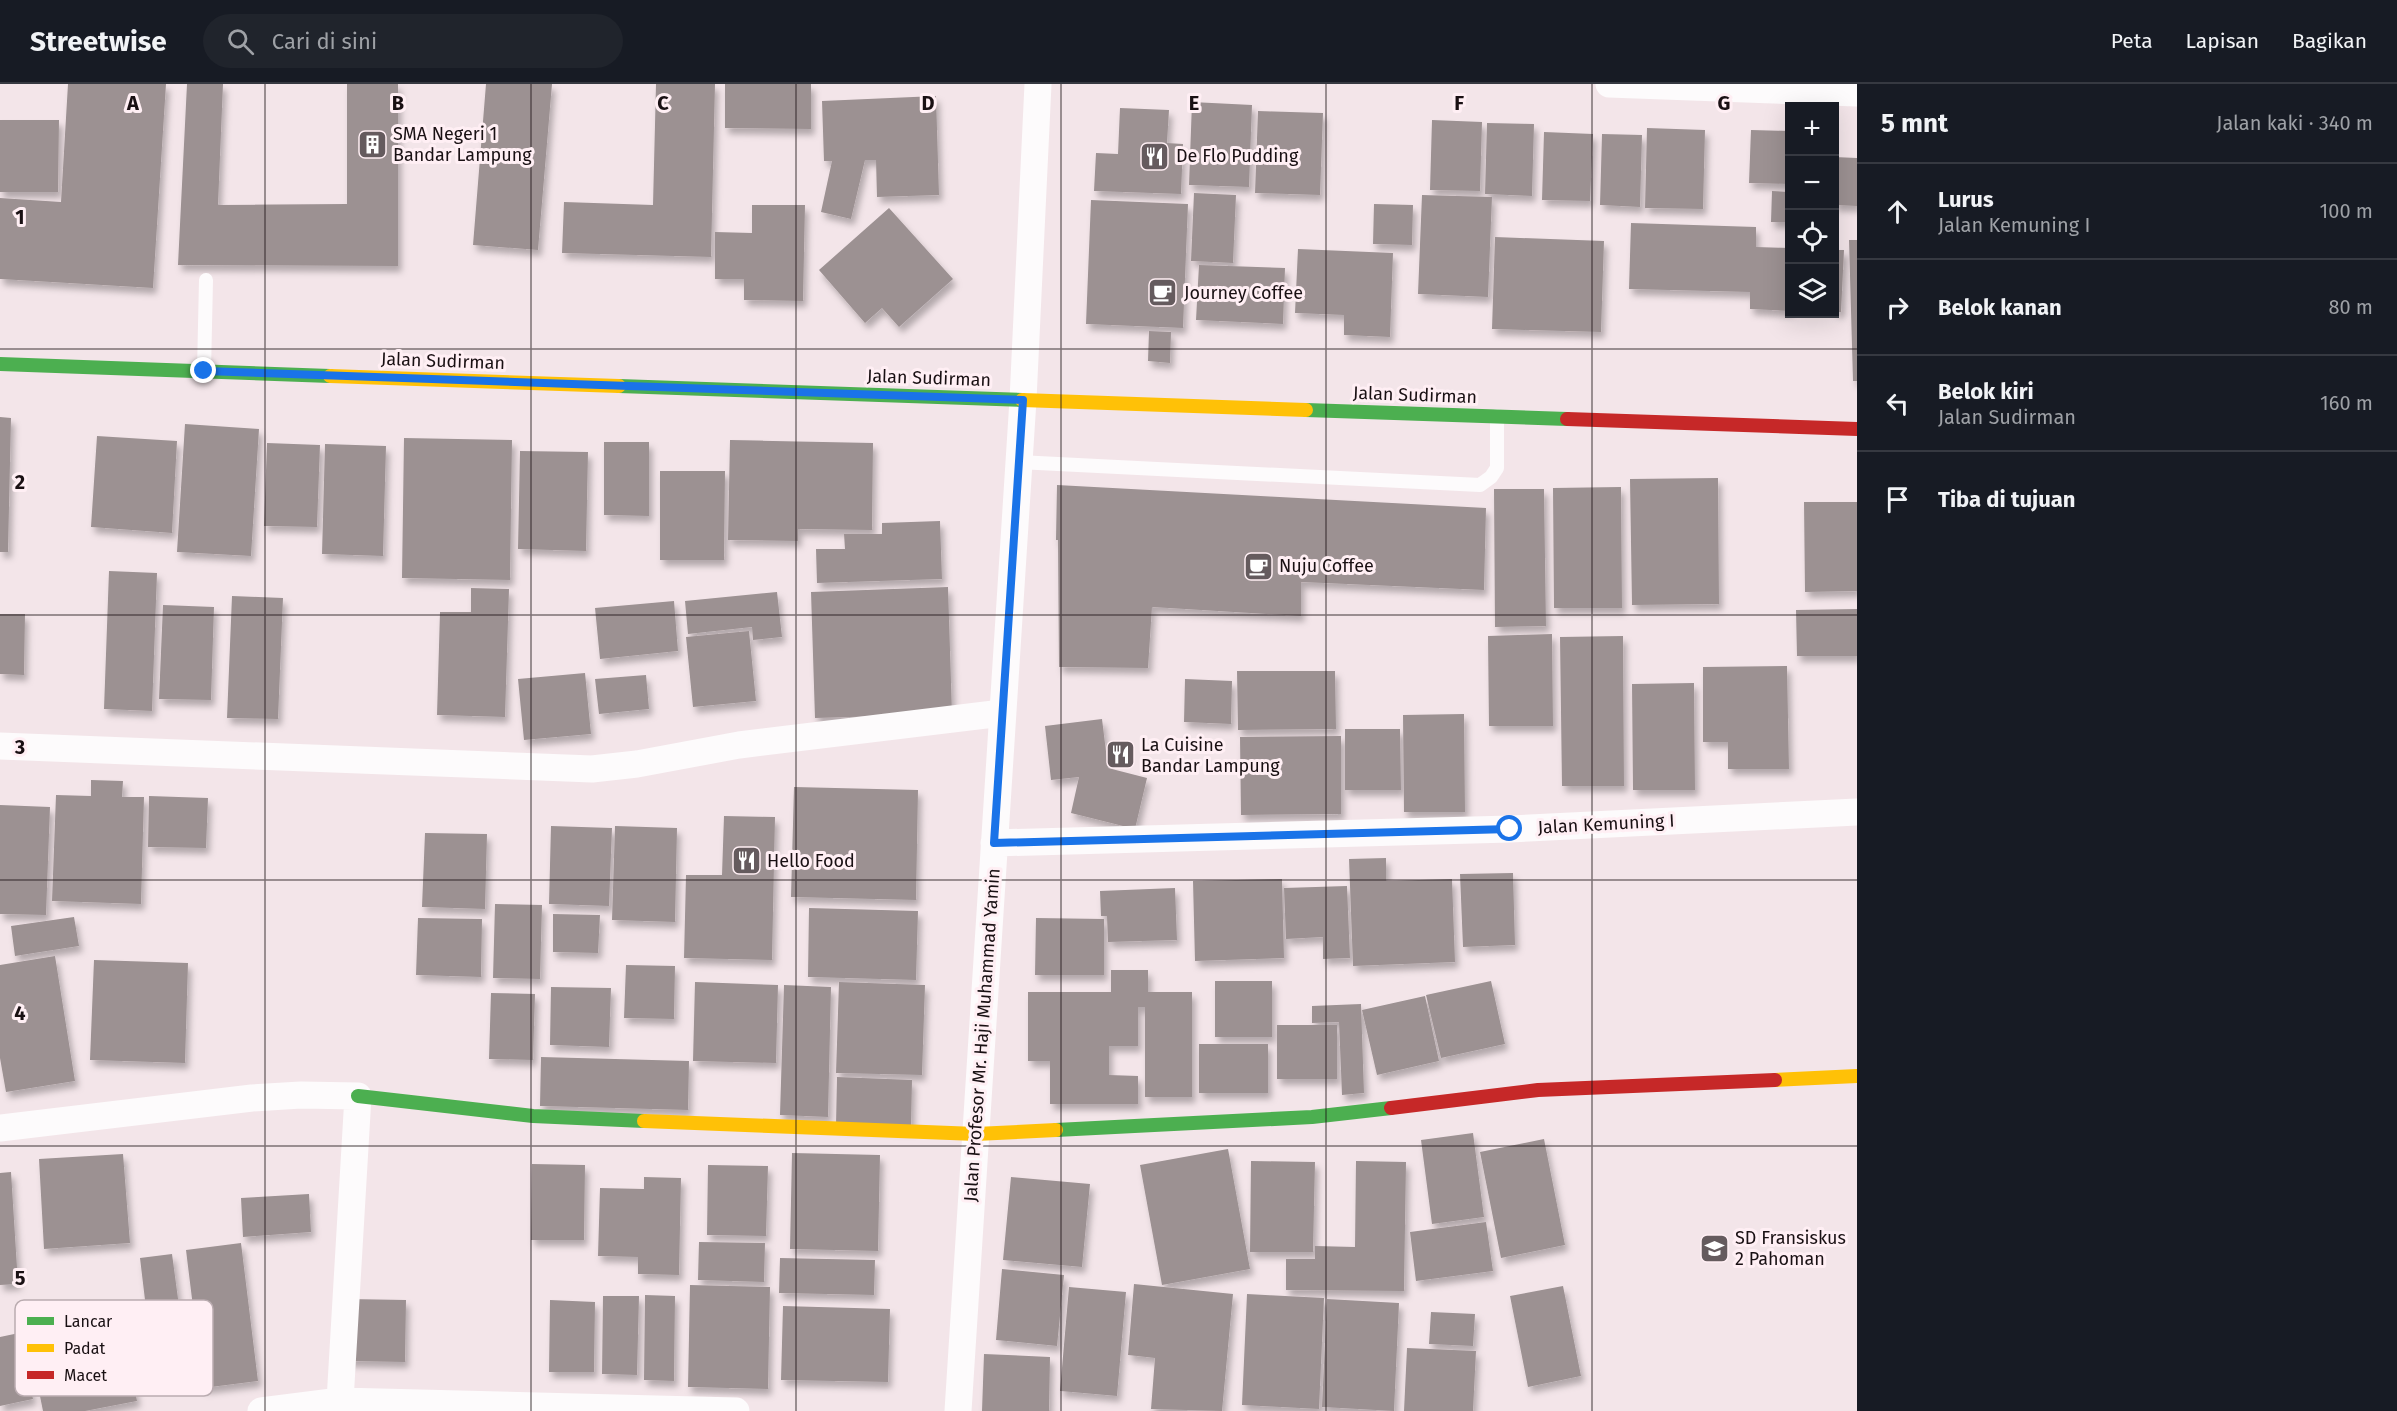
<!DOCTYPE html>
<html lang="id">
<meta charset="utf-8">
<style>
:root{--surface:#171b24;--page:#20242c;--text:#f1f3f6;--muted:#9ea1a6;--line:#363941}
body{margin:0;font-family:"Fira Sans",sans-serif;background:var(--page);color:var(--text)}
.controls{position:absolute;right:18px;top:18px;display:grid;overflow:hidden;border-radius:0px;box-shadow:0 6px 24px #0002}
.controls button{width:54px;height:54px;display:grid;place-items:center;padding:0;border:0;border-bottom:2px solid var(--line);background:var(--surface);color:var(--text);font:30px sans-serif}
.stop{position:absolute;width:18px;height:18px;margin:-14px;border:4px solid #1a73e8;border-radius:50%;background:#fff}
.stop.end{background:#1a73e8;border-color:#fff;box-shadow:0 2px 6px #0008}
.list{margin:0;padding:0;list-style:none}
h2{display:flex;justify-content:space-between;align-items:center;height:78px;margin:0;padding:0 24px;font-size:26px}
h2 small{font-size:20px;font-weight:400;color:var(--muted)}
.list li{display:grid;grid-template-columns:39px 1fr auto;gap:18px;align-items:center;box-sizing:border-box;height:96px;padding:0 24px;border-top:2px solid var(--line)}
.list b{display:block;font-size:22px;white-space:nowrap}
.list p{margin:0;font-size:20px;white-space:nowrap;color:var(--muted)}
.list em{font-size:20px;font-style:normal;color:var(--muted)}
.icon{flex:none;width:33px;height:33px;fill:none;stroke:currentColor;stroke-width:2;stroke-linecap:round;stroke-linejoin:round}
.map{position:relative;flex:none;width:1857px;height:1327px;overflow:hidden}
header{display:flex;align-items:center;gap:36px;box-sizing:border-box;height:84px;padding:0 30px;background:var(--surface);border-bottom:2px solid var(--line)}
header strong{font-size:28px}
nav{display:flex;gap:33px;margin-inline-start:auto;font-size:21px}
.search{width:420px;height:54px;background:var(--page);display:flex;align-items:center;gap:15px;box-sizing:border-box;padding:0 21px;border-radius:33px;color:var(--muted);font-size:22px}
main{display:flex}
aside{flex:1;background:var(--surface)}
.map>svg:first-child{display:block}
</style>
<header>
<strong>Streetwise</strong>
<div class="search"><svg class="icon" aria-label="search" viewBox="0 0 24 24"><circle cx="10" cy="10" r="6"/><path d="M15 15l6 6"/></svg>Cari di sini</div>
<nav><a>Peta</a><a>Lapisan</a><a>Bagikan</a></nav>
</header>
<main>
<div class="map">
<svg width="1857" height="1327" viewBox="0 0 1857 1327">
<defs>
<filter id="shadow"><feDropShadow dx="3.5" dy="6" stdDeviation="3" flood-color="#0004"/></filter>
</defs>
<rect width="100%" height="100%" fill="#f3e5e9"/>
<path fill="#9c9192" filter="url(#shadow)" d="M68,0H166L153,204L0,195V114L61,118Z
M187,0H223L218,121L347,120V0H398V182L178,181Z
M486,0H552L538,166L473,161Z
M656,0H715L711,173L562,169L564,118L653,121Z
M725,0H811V45L725,44Z
M936,12L939,111L877,113L876,76H865L851,135L821,128L832,77H824L822,17Z
M1192,18L1252,21L1249,103L1189,101Z
M1120,24L1169,26L1167,59L1183,60L1181,110L1094,107L1096,69L1118,70Z
M1258,27L1323,29L1320,111L1255,109Z
M0,36H59L58,108H0Z
M1432,36L1482,38L1480,107L1430,106Z
M1487,39L1534,40L1532,112L1485,110Z
M1647,44L1705,46L1703,125L1645,124Z
M1751,46L1790,47V100L1749,99Z
M1544,48L1593,50L1590,117L1542,116Z
M1602,50L1642,51L1640,123L1600,121Z
M1834,73L1857,74V122L1834,121Z
M1772,107L1790,108V138H1771Z
M1194,109L1236,111L1233,179L1191,177Z
M1422,111L1492,113L1488,213L1418,210Z
M1091,116L1188,120L1183,244L1086,240Z
M1374,120L1413,121L1412,161L1373,160Z
M752,121H805L803,217L744,216V195H715V148L752,149Z
M889,124L953,195L899,243L882,224L865,239L819,186Z
M1631,139L1756,143V163L1790,164V227L1750,225V208L1629,205Z
M1495,153L1604,157L1601,248L1492,245Z
M1849,156H1857V297H1853Z
M1298,165L1393,169L1390,253L1344,251V231L1295,229Z
M1834,166H1844L1841,228H1834Z
M1199,181L1285,184L1283,240L1196,236Z
M1149,247L1171,248L1170,279L1148,277Z
M0,333L11,334L8,468H0Z
M185,340L259,345L251,472L177,468Z
M97,352L177,357L172,449L91,443Z
M404,354L512,356L510,496L402,494Z
M730,356L873,359L872,446L798,445V457L728,456Z
M604,358H649V432L604,431Z
M267,359L320,361L317,443L264,442Z
M325,360L386,362L383,472L322,470Z
M520,367L588,368L586,467L518,465Z
M660,387H725L724,476H660Z
M1718,394L1719,520L1632,521L1630,395Z
M1057,401L1486,424L1484,506L1301,498V532L1152,523L1148,584L1059,583L1058,456H1056Z
M1621,403L1622,524H1554L1553,404Z
M1494,405H1544L1546,542L1495,543Z
M1804,418H1857V507L1805,508Z
M940,437L942,495L817,499L816,465H845L844,450H882V439Z
M109,487L157,489L152,627L104,625Z
M948,503L952,630L815,634L811,508Z
M471,504L509,505L505,633L437,631L440,528H471Z
M777,508L782,553L753,556L752,543L688,550L685,517Z
M232,512L283,514L278,635L227,634Z
M674,517L678,567L600,575L595,524Z
M163,521L214,523L211,616L159,615Z
M1857,525V572H1797L1796,526Z
M0,530H25L24,591L0,590Z
M749,547L756,617L693,623L686,553Z
M1552,550L1553,642H1489L1488,552Z
M1623,552L1624,702H1562L1560,553Z
M1787,582L1789,685H1728V658H1703V583Z
M1237,587H1335L1336,645L1238,646Z
M585,589L591,650L524,656L518,595Z
M646,591L649,625L599,630L595,595Z
M1185,595L1232,597L1231,640L1184,638Z
M1694,599L1695,706H1633L1632,600Z
M1464,630L1465,728H1404L1403,631Z
M1102,635L1108,684L1147,694L1135,745L1071,729L1079,693L1051,696L1045,642Z
M1345,645H1400L1401,706H1345Z
M1341,652V730L1241,731L1240,653Z
M91,696L123,697L122,713H144L141,820L52,817L56,711L91,712Z
M794,703L918,706L916,816L791,813Z
M149,712L208,714L206,764L148,763Z
M0,721L50,723L46,831L0,830Z
M724,732L775,733L772,876L684,874L686,791H722Z
M551,742L612,744L609,822L549,820Z
M615,742L677,744L675,838L612,836Z
M425,749L487,750L485,825L422,823Z
M1386,774V797L1452,795L1455,878L1353,882L1349,775Z
M1513,789L1515,861L1463,863L1460,790Z
M1282,795L1284,874L1195,877L1193,797Z
M1347,802L1350,874L1323,875V853L1286,855L1284,804Z
M1175,804L1177,856L1108,858L1107,832H1101L1100,807Z
M495,820L542,821L540,895L493,894Z
M809,824L918,827L916,896L808,893Z
M553,830L600,831L598,869L553,868Z
M74,833L79,862L15,872L11,842Z
M418,834L482,835L481,893L416,891Z
M1036,834L1104,835V891H1035Z
M55,872L75,997L6,1008L0,974V881Z
M94,876L188,879L185,979L90,976Z
M626,881L675,882L674,935L624,934Z
M1111,886H1148V908H1192V1013H1145V923H1138V962H1109V991L1138,992V1020H1050V977H1028V908H1111Z
M1215,897H1272V953H1215Z
M1491,897L1505,960L1441,974L1426,911Z
M695,898L778,901L776,979L693,977Z
M839,898L925,901L922,991L836,989Z
M784,901L831,903L828,1033L780,1031Z
M551,903L611,904L609,963L550,961Z
M491,909L535,910L533,976L489,975Z
M1425,912L1439,977L1377,991L1362,926Z
M1361,920L1364,1009L1342,1011L1339,938L1312,939V922Z
M1277,941H1337V995H1277Z
M1199,960H1268V1009H1199Z
M541,973L689,977L688,1026L540,1022Z
M837,993L912,996L911,1044L836,1041Z
M1473,1049L1484,1133L1432,1140L1421,1056Z
M1544,1055L1565,1161L1501,1174L1480,1068Z
M1228,1065L1250,1185L1162,1201L1140,1081Z
M792,1069L880,1071L878,1167L790,1165Z
M123,1070L130,1159L44,1165L39,1075Z
M1251,1077L1315,1078L1313,1168H1250Z
M1356,1077L1406,1078L1404,1207L1286,1206V1175H1315V1162L1355,1163Z
M532,1080L585,1081L584,1156H531Z
M708,1081L768,1082L766,1152L707,1151Z
M11,1088L18,1200L0,1201V1089Z
M644,1093L681,1094L679,1191L638,1190V1173L598,1172L600,1104L644,1105Z
M1011,1093L1090,1100L1082,1183L1003,1176Z
M309,1110L311,1148L243,1153L241,1114Z
M1486,1138L1493,1187L1416,1197L1410,1148Z
M699,1158L765,1159L764,1198L698,1196Z
M241,1159L258,1297L203,1304L186,1166Z
M172,1170L181,1237L148,1241L140,1174Z
M780,1174L875,1176L874,1211L779,1209Z
M1002,1185L1064,1191L1057,1262L996,1256Z
M1134,1200L1233,1210L1222,1327L1151,1325L1155,1274L1128,1271Z
M690,1201L770,1203L768,1305L688,1303Z
M1563,1202L1581,1292L1528,1303L1510,1212Z
M1069,1203L1126,1208L1117,1312L1060,1307Z
M1247,1210L1324,1214L1319,1325L1242,1321Z
M645,1211L675,1212L674,1297L644,1296Z
M603,1212H639L637,1291L602,1290Z
M348,1215L406,1216L405,1278L347,1277Z
M1327,1215L1399,1219L1394,1327L1322,1323Z
M550,1216L595,1218L594,1288H549Z
M783,1222L890,1225L888,1298L781,1296Z
M119,1225L137,1317L85,1327H43L26,1243Z
M1431,1228L1475,1230L1473,1262L1429,1260Z
M19,1249L33,1315L0,1322V1253Z
M1407,1264L1476,1267L1473,1327H1404Z
M984,1270L1050,1273L1049,1327H982Z"/>
<g fill="none" stroke-linecap="round" stroke-linejoin="round">
<path stroke="#fdfbfc" stroke-width="14" d="M204,287L206,196
M1018,378L1480,401L1491,393L1497,384V332"/>
<path stroke="#fdfbfc" stroke-width="27" d="M1609,0L1857,9
M0,662L592,685L637,680L739,661L1002,629
M994,759L1510,745L1857,728
M0,1044L252,1014L301,1011L358,1012L340,1317
M261,1327L340,1317L736,1327
M958,1327L1023,316L1038,0"/>
<path stroke="#4caf50" stroke-width="14" d="M0,280L330,292
M619,302L1022,316
M1306,326L1567,335
M358,1012L533,1032L644,1037
M1056,1046L1312,1033L1391,1024"/>
<path stroke="#ffc107" stroke-width="14" d="M330,292L619,302
M1022,316L1306,326
M1775,996L1857,992
M644,1037L976,1050L1056,1046"/>
<path stroke="#c62828" stroke-width="14" d="M1567,335L1857,345
M1391,1024L1538,1006L1775,996"/>
</g>
<g fill="none" stroke-linecap="round" stroke-linejoin="round">
<path stroke="#1a73e8" stroke-width="8" d="M204,287L1023,316L994,759L1510,745"/>
</g>
<path fill="none" stroke="#191013" stroke-width="1.5" stroke-opacity="0.55" d="M265,0V1327M531,0V1327M796,0V1327M1061,0V1327M1326,0V1327M1592,0V1327M0,265H1857M0,531H1857M0,796H1857M0,1062H1857"/>
<defs>
<symbol id="building-square" viewBox="-11 -11 22 22"><rect x="-9" y="-9" width="18" height="18" rx="4" fill="#655b5e" stroke="#ffeff4"/><path d="M-4-6H4V6H1V3H-1V6H-4ZM-2.5-4.3h1.7v1.8h-1.7ZM.8-4.3h1.7v1.8H.8ZM-2.5-1h1.7V.8h-1.7ZM.8-1h1.7V.8H.8Z" fill="#fff"/></symbol>
<symbol id="restaurant-square" viewBox="-11 -11 22 22"><rect x="-9" y="-9" width="18" height="18" rx="4" fill="#655b5e" stroke="#ffeff4"/><path d="M-5-6h1v4h1v-4h1v4h1v-4h1v5L-1.5 .5V6h-2V.5L-5-1ZM5-6V6H3V1.5H1.5Q1.5-4 5-6Z" fill="#fff"/></symbol>
<symbol id="cafe-square" viewBox="-11 -11 22 22"><rect x="-9" y="-9" width="18" height="18" rx="4" fill="#655b5e" stroke="#ffeff4"/><path d="M-5.5-4.5H6V0H3Q3 3.5 0 3.5H-2.5Q-5.5 3.5-5.5 0ZM3-3.2v2h1.7v-2ZM-6 4.5H4V6H-6Z" fill="#fff"/></symbol>
<symbol id="school-square" viewBox="-11 -11 22 22"><rect x="-9" y="-9" width="18" height="18" rx="4" fill="#655b5e" stroke="#ffeff4"/><path d="M0-5L7-2L0 1L-7-2ZM-4 1L0 2.5L4 1V4Q0 6-4 4Z" fill="#fff"/></symbol>
</defs>
<g fill-rule="evenodd">
<use href="#building-square" x="356" y="44" width="33" height="33"/>
<use href="#restaurant-square" x="1138" y="56" width="33" height="33"/>
<use href="#cafe-square" x="1146" y="192" width="33" height="33"/>
<use href="#cafe-square" x="1242" y="466" width="33" height="33"/>
<use href="#restaurant-square" x="1104" y="654" width="33" height="33"/>
<use href="#restaurant-square" x="730" y="760" width="33" height="33"/>
<use href="#school-square" x="1698" y="1148" width="33" height="33"/>
</g>
<g text-anchor="middle" dominant-baseline="central" stroke-width="6" stroke-linejoin="round" paint-order="stroke">
<g font-size="18" fill="#191013" stroke="#ffeff4" text-anchor="start">
<text x="393" y="50">SMA Negeri 1<tspan x="393" dy="21">Bandar Lampung</tspan></text>
<text x="1176" y="72">De Flo Pudding</text>
<text x="1184" y="209">Journey Coffee</text>
<text x="1279" y="482">Nuju Coffee</text>
<text x="1141" y="661">La Cuisine<tspan x="1141" dy="21">Bandar Lampung</tspan></text>
<text x="767" y="777">Hello Food</text>
<text x="1735" y="1154">SD Fransiskus<tspan x="1735" dy="21">2 Pahoman</tspan></text>
</g>
<g font-size="18" fill="#191013" stroke="#ffeff4">
<text transform="translate(443 277) rotate(2)">Jalan Sudirman</text>
<text transform="translate(929 294) rotate(2)">Jalan Sudirman</text>
<text transform="translate(1415 311) rotate(2)">Jalan Sudirman</text>
<text transform="translate(1606 740) rotate(-3)">Jalan Kemuning I</text>
<text transform="translate(982 951) rotate(-86)">Jalan Profesor Mr. Haji Muhammad Yamin</text>
</g>
</g>
<rect x="15" y="1216" width="198" height="96" rx="9" fill="#ffeff4" stroke="#baacb0" stroke-width="1.5"/>
<rect x="27" y="1233" width="27" height="8" fill="#4caf50"/>
<rect x="27" y="1260" width="27" height="8" fill="#ffc107"/>
<rect x="27" y="1287" width="27" height="8" fill="#c62828"/>
<g font-size="16" fill="#191013">
<text x="64" y="1243">Lancar</text>
<text x="64" y="1270">Padat</text>
<text x="64" y="1297">Macet</text>
</g>
<g font-size="20" text-anchor="middle" font-weight="bold" fill="#191013" stroke="#ffeff4" stroke-width="6" stroke-linejoin="round" paint-order="stroke">
<text x="133" y="26">A</text>
<text x="398" y="26">B</text>
<text x="663" y="26">C</text>
<text x="928" y="26">D</text>
<text x="1194" y="26">E</text>
<text x="1459" y="26">F</text>
<text x="1724" y="26">G</text>
<text x="20" y="140">1</text>
<text x="20" y="405">2</text>
<text x="20" y="670">3</text>
<text x="20" y="936">4</text>
<text x="20" y="1201">5</text>
</g>
</svg>
<div class="controls">
<button>+</button>
<button>−</button>
<button><svg class="icon" aria-label="locate" viewBox="0 0 24 24"><circle cx="12" cy="12" r="6"/><path d="M12 2v4M12 18v4M2 12h4M18 12h4"/></svg></button>
<button><svg class="icon" aria-label="layers" viewBox="0 0 24 24"><path d="M12 4l9 5-9 5-9-5zM3 14l9 5 9-5"/></svg></button>
</div>
<div class="stop" style="left:1510px;top:745px"></div>
<div class="stop end" style="left:204px;top:287px"></div>
</div>
<aside>
<h2>5 mnt<small>Jalan kaki · 340 m</small></h2>
<ul class="list">
<li><svg class="icon" aria-label="ahead" viewBox="0 0 24 24"><path d="M12 20V5M6 11l6-6 6 6"/></svg><div><b>Lurus</b><p>Jalan Kemuning I</p></div><em>100 m</em></li>
<li><svg class="icon" aria-label="right" viewBox="0 0 24 24"><path d="M7 20v-9h11M14 6l5 5-5 5"/></svg><div><b>Belok kanan</b></div><em>80 m</em></li>
<li><svg class="icon" aria-label="left" viewBox="0 0 24 24"><path d="M17 20v-9H6M10 6l-5 5 5 5"/></svg><div><b>Belok kiri</b><p>Jalan Sudirman</p></div><em>160 m</em></li>
<li><svg class="icon" aria-label="arrive" viewBox="0 0 24 24"><path d="M6 21V4h12l-3 4 3 4H6"/></svg><div><b>Tiba di tujuan</b></div></li>
</ul>
</aside>
</main>
